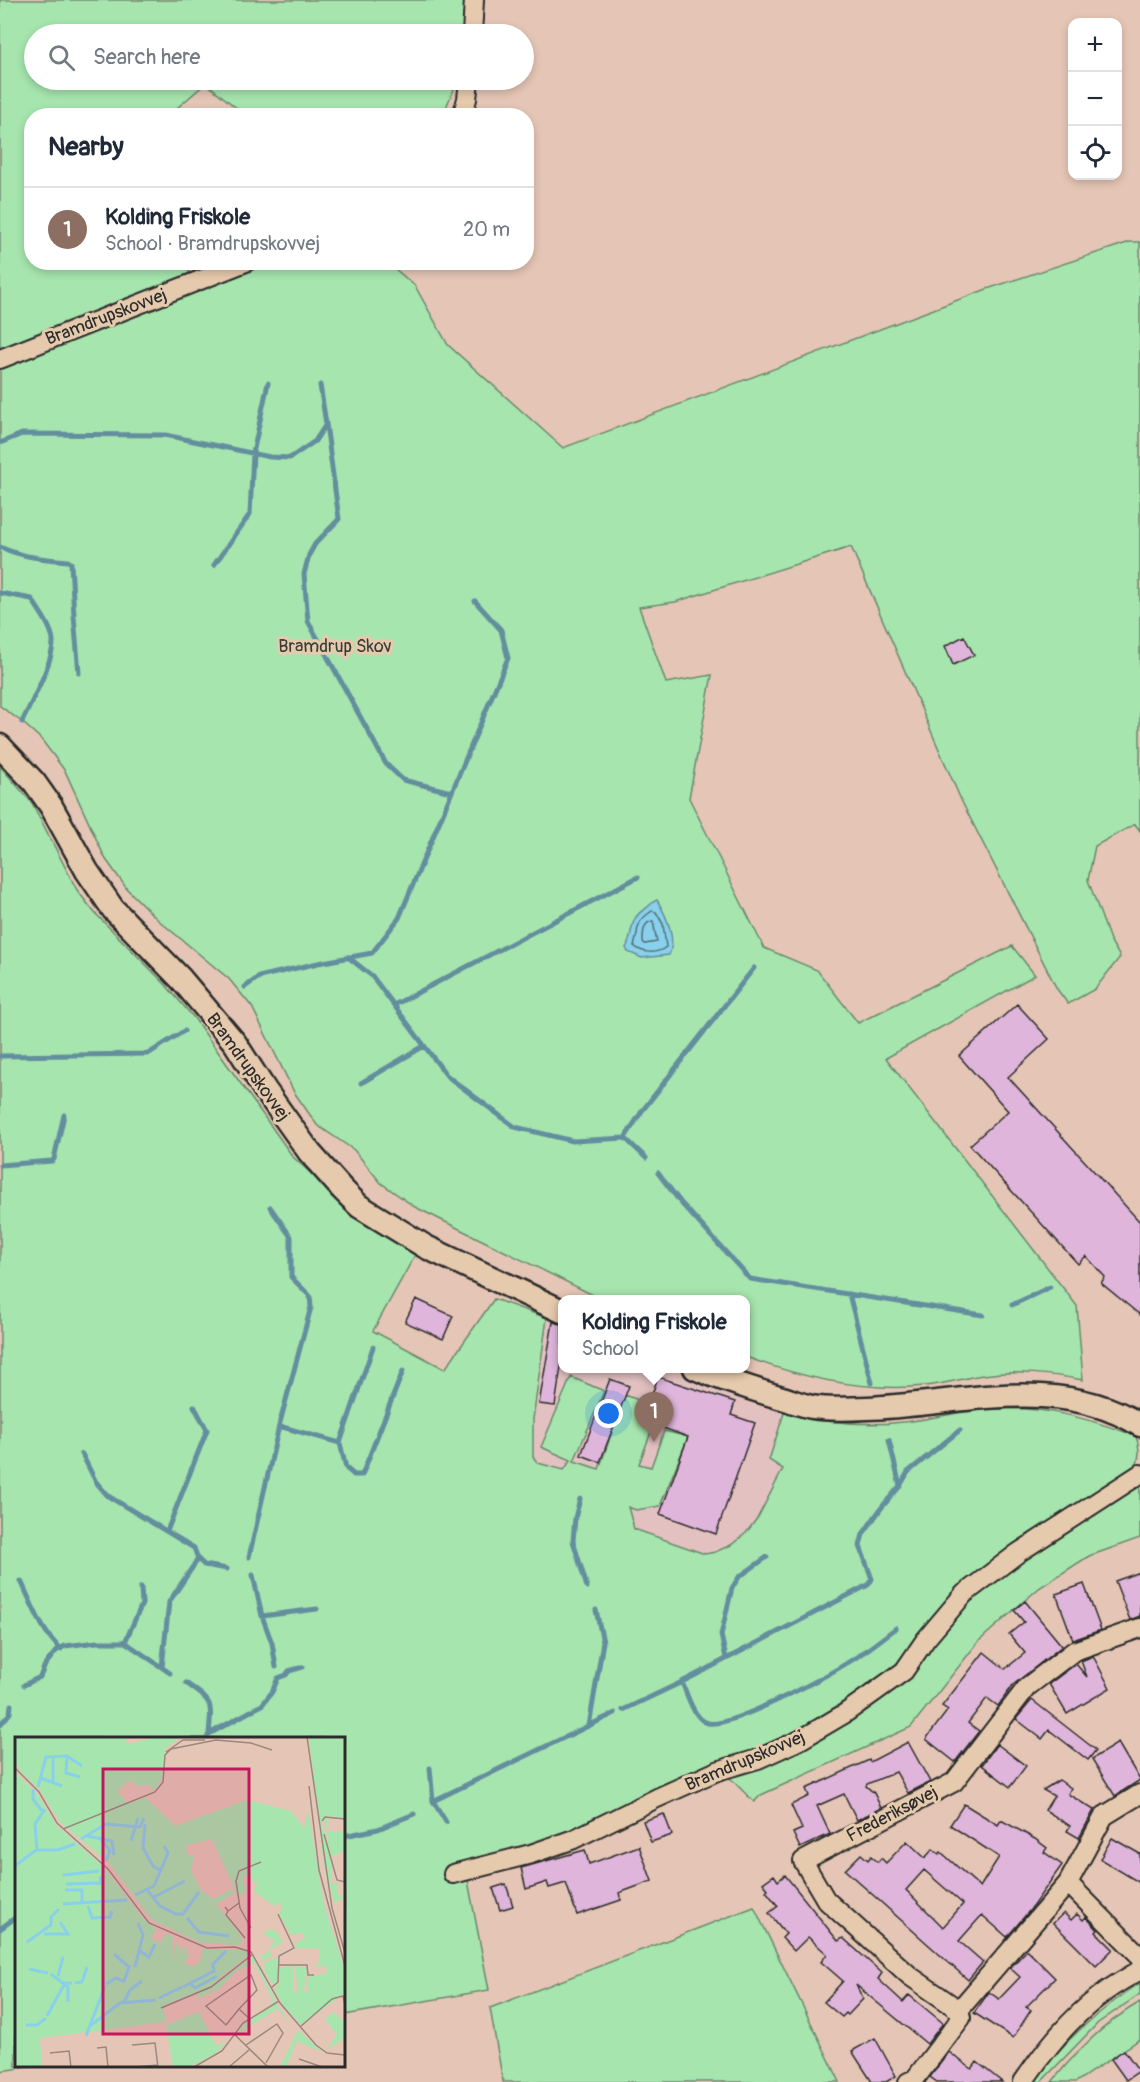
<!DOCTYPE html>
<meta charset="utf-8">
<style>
:root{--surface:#fff;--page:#f2f2f3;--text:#1f2937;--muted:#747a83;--line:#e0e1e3;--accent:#111827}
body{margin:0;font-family:Pangolin,sans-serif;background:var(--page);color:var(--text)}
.controls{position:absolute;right:18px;top:18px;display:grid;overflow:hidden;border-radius:12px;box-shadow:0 3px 9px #0003}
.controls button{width:54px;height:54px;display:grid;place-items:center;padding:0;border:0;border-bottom:2px solid var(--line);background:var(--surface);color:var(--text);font:30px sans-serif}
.you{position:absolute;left:609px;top:1414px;width:21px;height:21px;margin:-15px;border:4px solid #fff;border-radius:50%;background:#1a73e8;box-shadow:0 0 0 9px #1a73e833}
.badge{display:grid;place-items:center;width:39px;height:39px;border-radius:50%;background:var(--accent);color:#fff;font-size:20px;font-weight:700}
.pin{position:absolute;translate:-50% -50px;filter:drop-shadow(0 2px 3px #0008)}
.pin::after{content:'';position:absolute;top:32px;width:21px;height:18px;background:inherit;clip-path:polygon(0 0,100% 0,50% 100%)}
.popup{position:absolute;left:558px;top:1295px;width:192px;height:78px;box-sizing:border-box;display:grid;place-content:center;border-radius:12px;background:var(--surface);filter:drop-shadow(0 2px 4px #0005);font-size:20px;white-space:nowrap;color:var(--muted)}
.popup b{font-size:22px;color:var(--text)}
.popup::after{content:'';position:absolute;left:50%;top:100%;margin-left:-12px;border:12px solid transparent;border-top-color:var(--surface)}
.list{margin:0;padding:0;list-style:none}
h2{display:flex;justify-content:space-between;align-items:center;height:78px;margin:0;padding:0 24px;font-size:26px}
h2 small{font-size:20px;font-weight:400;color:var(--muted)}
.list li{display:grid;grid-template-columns:39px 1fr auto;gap:18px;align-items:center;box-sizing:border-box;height:84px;padding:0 24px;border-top:2px solid var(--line)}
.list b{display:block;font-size:22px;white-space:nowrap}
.list p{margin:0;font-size:20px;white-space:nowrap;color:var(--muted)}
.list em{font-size:20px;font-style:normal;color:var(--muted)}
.icon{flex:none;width:33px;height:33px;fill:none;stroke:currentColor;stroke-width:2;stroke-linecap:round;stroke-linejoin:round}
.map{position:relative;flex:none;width:1140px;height:2082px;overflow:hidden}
.search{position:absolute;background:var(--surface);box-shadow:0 3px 9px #0003;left:24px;top:24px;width:510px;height:66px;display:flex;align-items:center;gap:15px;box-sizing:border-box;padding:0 21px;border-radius:33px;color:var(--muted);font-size:22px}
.panel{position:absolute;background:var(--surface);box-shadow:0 3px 9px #0003;left:24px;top:108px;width:510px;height:162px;border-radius:24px}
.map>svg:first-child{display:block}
</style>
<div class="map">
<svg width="1140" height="2082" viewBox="0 0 1140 2082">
<rect width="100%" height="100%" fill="#e5c6b6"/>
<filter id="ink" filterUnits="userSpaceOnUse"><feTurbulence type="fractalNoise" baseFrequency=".0167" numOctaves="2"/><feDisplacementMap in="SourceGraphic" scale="12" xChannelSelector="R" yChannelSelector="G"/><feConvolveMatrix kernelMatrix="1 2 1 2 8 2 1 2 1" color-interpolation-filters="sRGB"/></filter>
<g filter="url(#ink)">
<path fill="#e3c1c1" d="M547,1318L562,1325V1368L663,1369L784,1413L780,1426L783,1469L758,1517L746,1533L731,1545L705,1554L634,1529L533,1458V1419Z"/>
<path fill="#a6e5ae" stroke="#68886c" stroke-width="1.5" d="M0,0H464L463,34H34V80H458L447,105V115H245L206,83L169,115L32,116V262L182,263L191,274L219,263H388L415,286L448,345L563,448L987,289L1130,242H1140V831L1135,824L1095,846L1088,880L1110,940L1120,957L1095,989L1068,1004L1057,989L961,800L851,547L675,602L639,607L666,683L712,675L689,798L764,948L817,970L858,1023L1012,946L1035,975L886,1058L1077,1306L1083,1380C1050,1374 1017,1370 983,1375C964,1378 944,1384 925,1386C864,1392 802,1378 746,1357V1300L601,1299L415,1207L381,1183L354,1150L317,1125L294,1092L252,1007L229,979L157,919L127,889L105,858L65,771L41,739L22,722L0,706Z
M0,766L32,803L77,890L94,912L165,984L194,1018L293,1157L355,1214L415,1255L373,1331L445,1369L494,1299L547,1318L533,1419V1457L538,1463L564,1470L571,1460L541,1447L571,1377L604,1391L574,1461L599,1469L625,1395L660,1408L639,1464L651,1467L664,1431L688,1437L660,1506L636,1510L628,1507L634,1529L705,1554L715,1552L731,1545L746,1533L758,1517L783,1469L769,1460L784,1413C823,1422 862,1427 903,1422C933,1419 963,1410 993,1409C1048,1406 1086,1418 1136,1436C1140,1448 1140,1457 1135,1470L954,1597L886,1676L796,1731L564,1835L465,1865L489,1990L344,2015V1738H16V2066H36L0,2071Z
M1140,1484V1538L1089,1556L1039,1588L979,1641L911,1727L761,1795L754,1802L728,1776L794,1749L877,1702L913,1669L966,1603L1011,1563Z
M754,1907L840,2082H503L490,2008Z
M1140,1983V1994L1098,2023L1041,2082H1037L1036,2080C1063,2040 1100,2010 1140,1983Z
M1140,2002V2039L1076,2082H1052C1076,2051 1106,2022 1140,2002Z"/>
<path fill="#89d0ea" stroke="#638e9e" stroke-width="1.5" d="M657,900C666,915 677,937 669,955L642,958L628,952L626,948C634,933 628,919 645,909C650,906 651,902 657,900Z"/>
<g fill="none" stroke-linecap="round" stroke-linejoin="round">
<path stroke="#516d77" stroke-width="1.5" d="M652,911L656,912L663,924L666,947C657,954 643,954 634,946C640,927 634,923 652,911Z
M653,921L657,942L645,944L643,942C643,933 643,922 653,921Z"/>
<path stroke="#638e9e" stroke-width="5" d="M326,424L339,519L315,544L309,555L304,574L308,621L386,764L403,780L451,792
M0,443L22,434L165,435L270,457L290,458L315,441L326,424L320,385
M0,547C22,557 43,559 68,561L71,563L74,616L79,673
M214,565L250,514L253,453L268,383
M0,593L32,599C39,611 52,627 53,641C54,660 31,703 22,722
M348,957L372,976L447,1076L515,1127L573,1141L625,1138L642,1111L754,968
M245,987L259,977L318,963L372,953L399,918L508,658L501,630L475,601
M394,1005L638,877
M0,1056L148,1054L184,1031
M361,1083L424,1046
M625,1138L646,1158
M0,1165L52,1161L54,1159L64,1115
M658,1173L681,1203L750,1279L983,1315
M849,1294L872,1383
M1012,1305L1050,1287
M279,1426L340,1443L346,1468L354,1475H362L403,1371
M889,1440L900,1486
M340,1443L373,1347
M82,1454L96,1482L108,1496L194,1548L198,1559L169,1602L162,1667
M580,1499L575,1518L573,1541L587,1587
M167,1531L207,1430L194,1406
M249,1557L279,1426L311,1307L310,1296L291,1277V1237L270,1207
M198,1559L204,1565L227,1569
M253,1575L262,1616L272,1643L276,1667
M21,1581C32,1604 42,1633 61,1649
M262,1616L317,1609
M125,1642L142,1604L141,1587
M726,1658L721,1635L732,1588L739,1577L767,1557
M682,1682C687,1694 694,1720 708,1723C730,1728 825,1677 847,1663C864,1653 880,1640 896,1628
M186,1683C213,1703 212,1700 209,1734
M24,1685L40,1677L45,1665L56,1651L65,1646L97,1642H125L170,1673
M623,1710L682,1682L868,1585L872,1579L860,1546L863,1534L882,1507L900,1486L908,1472L960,1430
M0,1725L10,1713L11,1705
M589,1726L603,1642L596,1610
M207,1738L209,1734L262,1705L272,1692L278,1678L286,1675L289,1671L303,1667
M430,1768L433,1801L446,1822
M433,1801L615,1713
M344,1836L378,1829L414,1814
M0,1929L16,1917"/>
</g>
<path fill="#dfb5db" stroke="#2b2b2b" stroke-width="1.5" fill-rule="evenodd" d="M964,636L974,655L953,665L945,646Z
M1017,1004L1049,1039L1008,1077L1140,1222V1315L1101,1283L1105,1277L1086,1256L1078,1264L970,1145L1008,1111L959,1056Z
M416,1299L453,1316L443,1339L405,1322Z
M553,1322L562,1324V1360L555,1406L539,1404Z
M658,1377L735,1402L731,1415L755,1423L716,1534L660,1514L688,1437L655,1425L660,1408L649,1403Z
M610,1379L629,1386L600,1462L581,1455Z
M1140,1572V1616L1130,1620L1115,1581Z
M1084,1584L1101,1630L1073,1640L1056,1594Z
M1025,1601L1062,1646L1013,1685L998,1706L987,1698L968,1723L979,1731L955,1762L926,1739L948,1710L942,1706L984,1652L1005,1669L1025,1653L1009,1634L1024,1622L1014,1610Z
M1093,1656L1110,1688L1067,1714L1049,1684L1076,1664L1087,1677L1081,1661Z
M1032,1700L1096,1750L1088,1760L1049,1730L1042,1739L1016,1719Z
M908,1742L930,1782L908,1793L896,1772L867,1784L866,1786L874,1793L881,1808L857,1820L844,1794L817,1806L830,1834L800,1848L793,1833L802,1829L791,1805L809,1796L806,1789L869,1760L870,1762Z
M1118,1743L1140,1780L1115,1796L1092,1759Z
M997,1744L1026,1766L1010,1787L982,1765Z
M1059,1780L1071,1788L1068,1794L1094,1810L1079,1838L1067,1831L1070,1826L1045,1810L1054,1796L1043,1790Z
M964,1804L998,1825L1001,1820L1035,1839L1047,1848L1044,1852L1062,1865L1030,1910L1007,1937L982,1915L959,1941L983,1962L968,1980L845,1870L861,1854L868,1860L871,1856L878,1862L881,1858L886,1863L907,1841L925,1858L933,1849L939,1854L941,1852L980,1887L999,1857L950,1825ZM924,1870L963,1904L943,1927L906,1890Z
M664,1814L672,1835L651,1842L643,1821Z
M1112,1838L1140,1854V1883L1100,1859Z
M639,1846L652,1881L619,1893L621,1900L577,1915L566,1883L549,1888L547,1882L526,1889L521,1868L585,1850L589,1864Z
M774,1875L778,1881L785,1875L838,1941L843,1938L882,1973L878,1979L903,2002L909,1995L943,2023L927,2044L856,1985L863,1999L848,2015L846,2013L842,2017L824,2002L843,1981L821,1962L827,1954L808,1937L794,1951L782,1938L786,1934L769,1913L778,1906L766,1891L768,1889L763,1883Z
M506,1884L513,1906L500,1910L493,1888Z
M1064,1913L1071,1920L1077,1914L1083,1920L1086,1917L1098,1930L1096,1932L1113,1949L1096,1966L1053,1923Z
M1027,1950L1055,1978L1026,2007L1031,2010L1013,2038L974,2013L989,1992L999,1999L1020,1977L1010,1968Z
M875,2038L896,2076L886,2082H872L852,2051Z
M1124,2050L1139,2071L1126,2080L1111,2059Z
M949,2052L972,2069L977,2062L1002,2082H937L930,2077Z"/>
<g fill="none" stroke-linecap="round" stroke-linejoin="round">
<defs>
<path id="minor" d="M472,34L474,0
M462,116L467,99L469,80
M0,359L246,262
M1140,1628L1074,1651L1027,1687L954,1782L803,1861L826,1900L910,1976L959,2010L1068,1883L1104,1816L1140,1794
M453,1874L531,1854L574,1839L657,1798L717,1771L758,1759L800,1740L844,1714L904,1671L926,1639L964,1594L1018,1553L1140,1474
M1068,1883L1140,1956
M908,2082L915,2079L961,2018L959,2010
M1023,2082C1045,2050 1069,2019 1101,1995C1113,1985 1127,1978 1140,1970"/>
<path id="tertiary" d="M0,746L34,782L51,806L87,871L113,909L181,979L235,1043L265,1090L310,1153L342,1189L359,1206L426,1247L562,1311
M695,1368C724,1380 752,1389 782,1398C792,1401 802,1405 812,1407C830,1410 849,1409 867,1408C957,1405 1058,1373 1140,1425"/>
</defs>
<use href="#minor" stroke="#2b2b2b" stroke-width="22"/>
<use href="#tertiary" stroke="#2b2b2b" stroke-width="27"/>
<use href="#minor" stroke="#e6caad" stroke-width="18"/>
<use href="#tertiary" stroke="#e6caad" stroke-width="22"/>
</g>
</g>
<g text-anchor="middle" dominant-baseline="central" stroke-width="6" stroke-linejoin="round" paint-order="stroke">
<g font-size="18" fill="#2b2b2b" stroke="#e6caad">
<text transform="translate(106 317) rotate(-21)">Bramdrupskovvej</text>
<text transform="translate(248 1067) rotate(54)">Bramdrupskovvej</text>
<text transform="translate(745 1761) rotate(-23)">Bramdrupskovvej</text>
<text transform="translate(892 1814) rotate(-28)">Frederiksøvej</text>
</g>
<g font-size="18" fill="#373e38" stroke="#e6caad">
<text x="335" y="646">Bramdrup Skov</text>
</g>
</g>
<g transform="translate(15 1737)">
<rect width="330" height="330" fill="#e5c6b6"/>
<path d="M0,0H113L110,6L114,7L142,0H166L151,11L147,42L139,54L134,48L122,49L115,43L102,54L113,67L130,60L160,89L232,63L276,74L289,91L293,74L309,167L330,234V256L286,288L268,268L259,252L264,247V231L278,229L279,256L283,255L280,229L292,231L289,255L293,256V240L312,236L311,229H299L304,225V212L280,211V206L290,201L288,196L276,198L264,177L268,170L262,166L259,169L239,154L244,142L240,147L233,137L228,140L231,154L224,160L197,102L170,109L173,119L179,118L176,134L186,153L198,162L217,152L220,156L201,167L226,198V208L186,206L137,183L94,126L45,85L25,53L6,35L1,27ZM294,0H330V81L312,79L306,83L317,126L316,147L323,146L322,158L330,160L319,166L309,128ZM0,35L23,58L42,89L89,130L126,179L141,192L136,202L145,206L151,197L158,200L157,218H161L157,216L161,207L165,209L162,218L168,210L172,211L170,218L176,215L169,226L178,230L185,225L188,212H224L233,215V219L190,252L148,269L151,285L25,301L27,330H0ZM309,81L314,82L311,94L330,95V114L317,119L314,113ZM254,192L261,194L268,206L255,212L256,219L248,224L245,217L250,218L260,203L249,198ZM238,219L259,260L260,265L253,270L258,264L240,226L221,234L204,252L184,261L181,258ZM262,220V245L257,247L247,228L251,232L249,226ZM261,267L277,286L262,272L221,298L229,287ZM184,275L201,309L211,306L200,317L174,330H158L151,288ZM319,275L330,286V301L311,313L322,298L310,282ZM283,293L307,315L282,304L271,330H265Z" fill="#a6e5ae"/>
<path fill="none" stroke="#89d0ea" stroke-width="3" d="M52,19L51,36L65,40M26,41L47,49M38,45V20M23,50L31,20L52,19L67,29M18,52V62L27,74M130,87L128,111L138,129L145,133M72,99L97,104L99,118M84,100L95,114L91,124M66,102L91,87L125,90L129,81M116,104L123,81M22,113L20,87L30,72M0,129L21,113H43L60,107M48,138L84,134M51,147L86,146L85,139M50,153H67V167M133,154L145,169L161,177H168L184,155M120,158L139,149L153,116L149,109M139,160L170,144M48,167L112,163M73,169L77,181L95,180L97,174M172,181L184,195L214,199M29,197H53L45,185M12,205L36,188V180L44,172M125,214L134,220L140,207M99,217L114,230L109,244M120,230L128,198L123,186M14,232L33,236M36,237L53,250V265M43,239L48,220M60,246L67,245L72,230M91,247L101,241L110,245M176,247L180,251L202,239M168,250L199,234L198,227L211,214M144,261L167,250M109,265L115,253L127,244M32,279L50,246H57M11,288H22L31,281M75,289L105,266L141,263M71,299L90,249"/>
<path fill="none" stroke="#9b887e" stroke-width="1.5" d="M292,0L317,171M151,15L168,3H190M0,31L24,55L42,86L93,132L134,186L192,211L220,210L236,215L265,266L301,308L312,316L330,318M294,49L304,133L330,229M307,84L310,80L330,82M48,92L140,55L148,45L150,18L156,12L201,3L236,6L257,13M309,97L322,143L330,145M210,170L213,174L224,166M317,171L330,216M213,174L211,178L230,201M236,191L225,171L221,144L224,134L246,125M263,228H292L293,238H299M256,251L263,245L264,219L279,211L263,177M146,271L196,250L238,217M224,272L211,288L191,269L236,238L242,253L224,272L235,282M285,290L317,262L328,259L330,268M219,297L253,330M117,308L140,306L143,330M231,308L262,287L268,296L251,326M82,311L91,310L93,330M35,316L54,314L56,330M284,322L307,330M120,330L143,328M179,330L207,314L228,286L264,264M214,330L234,313"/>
<path fill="#c2185b" fill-opacity="0.15" stroke="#c2185b" stroke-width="3" d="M88,32H234V297H88Z"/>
<rect width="330" height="330" fill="none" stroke="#2b2b2b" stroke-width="3"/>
</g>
</svg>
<div class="controls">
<button>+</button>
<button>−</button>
<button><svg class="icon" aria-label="locate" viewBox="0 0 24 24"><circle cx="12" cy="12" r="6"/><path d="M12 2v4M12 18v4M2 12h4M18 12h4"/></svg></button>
</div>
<div class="you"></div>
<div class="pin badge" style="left:654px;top:1442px;background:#8d6e63">1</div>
<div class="popup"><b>Kolding Friskole</b>School</div>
<div class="search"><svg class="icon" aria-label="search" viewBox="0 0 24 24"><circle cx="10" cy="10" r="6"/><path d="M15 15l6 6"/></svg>Search here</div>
<section class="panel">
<h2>Nearby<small></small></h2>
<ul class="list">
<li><span class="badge" style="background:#8d6e63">1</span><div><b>Kolding Friskole</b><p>School · Bramdrupskovvej</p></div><em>20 m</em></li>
</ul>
</section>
</div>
